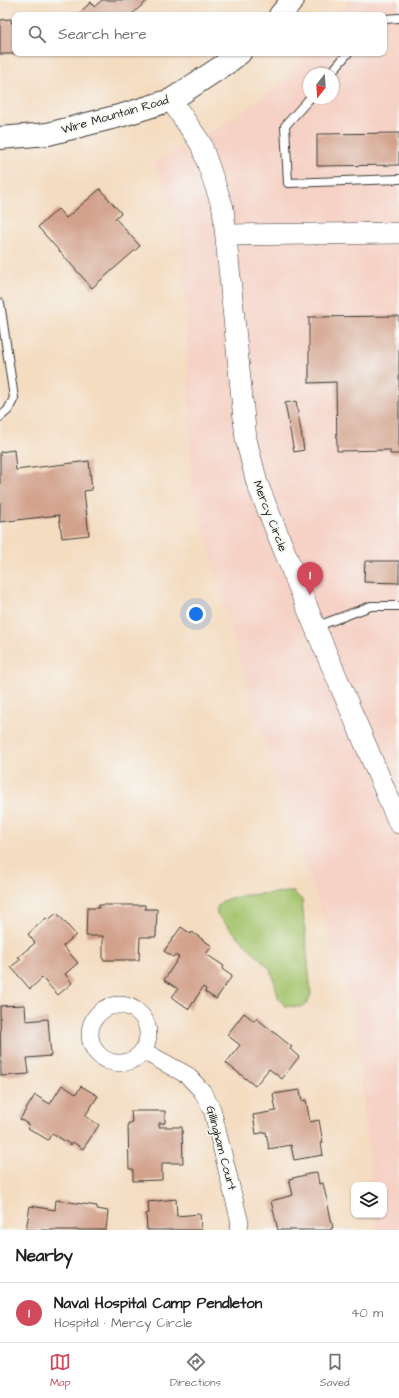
<!DOCTYPE html>
<meta charset="utf-8">
<style>
:root{--surface:#fff;--page:#f6f6f6;--text:#222;--muted:#767676;--line:#e0e0e0;--accent:#d1495b}
body{margin:0;font-family:"Architects Daughter",sans-serif;background:var(--page);color:var(--text)}
.controls{position:absolute;right:12px;bottom:12px;display:grid;overflow:hidden;border-radius:8px;box-shadow:0 1px 3px #0004}
.controls button{width:36px;height:36px;display:grid;place-items:center;padding:0;border:0;border-bottom:1px solid var(--line);background:var(--surface);color:var(--text);font:20px sans-serif}
.compass{position:absolute;left:303px;top:68px;width:36px;height:36px;border-radius:50%;background:var(--surface);box-shadow:0 1px 3px #0004;rotate:197deg}
.you{position:absolute;left:196px;top:614px;width:14px;height:14px;margin:-10px;border:3px solid #fff;border-radius:50%;background:#1a73e8;box-shadow:0 0 0 6px #1a73e833}
.badge{display:grid;place-items:center;width:26px;height:26px;border-radius:50%;background:var(--accent);color:#fff;font-size:13px;font-weight:700}
.pin{position:absolute;translate:-50% -33px;filter:drop-shadow(0 1px 2px #0008)}
.pin::after{content:'';position:absolute;top:21px;width:14px;height:12px;background:inherit;clip-path:polygon(0 0,100% 0,50% 100%)}
.list{margin:0;padding:0;list-style:none}
h2{display:flex;justify-content:space-between;align-items:center;height:52px;margin:0;padding:0 16px;font-size:17px}
h2 small{font-size:13px;font-weight:400;color:var(--muted)}
.list li{display:grid;grid-template-columns:26px 1fr auto;gap:12px;align-items:center;box-sizing:border-box;height:60px;padding:0 16px;border-top:1px solid var(--line)}
.list b{display:block;font-size:15px;white-space:nowrap}
.list p{margin:0;font-size:13px;white-space:nowrap;color:var(--muted)}
.list em{font-size:13px;font-style:normal;color:var(--muted)}
.icon{flex:none;width:22px;height:22px;fill:none;stroke:currentColor;stroke-width:2;stroke-linecap:round;stroke-linejoin:round}
.map{position:relative;flex:none;width:399px;height:1230px;overflow:hidden}
.search{position:absolute;background:var(--surface);box-shadow:0 1px 3px #0004;left:12px;right:12px;top:12px;height:44px;display:flex;align-items:center;gap:10px;box-sizing:border-box;padding:0 14px;border-radius:8px;color:var(--muted);font-size:15px}
.sheet{height:112px;background:var(--surface)}
nav{display:flex;justify-content:space-around;align-items:center;box-sizing:border-box;height:56px;border-top:1px solid var(--line);background:var(--surface);font-size:11px;color:var(--muted)}
nav a{display:grid;justify-items:center;gap:2px}
nav .on{color:var(--accent)}
.map>svg:first-child{display:block}
</style>
<div class="map">
<svg width="399" height="1230" viewBox="0 0 399 1230">
<rect width="100%" height="100%" fill="#f6f6f2"/>
<filter id="ink" filterUnits="userSpaceOnUse"><feTurbulence type="fractalNoise" baseFrequency=".025" numOctaves="2"/><feDisplacementMap in="SourceGraphic" scale="8" xChannelSelector="R" yChannelSelector="G"/><feConvolveMatrix kernelMatrix="1 2 1 2 8 2 1 2 1" color-interpolation-filters="sRGB"/></filter>
<filter id="wash" filterUnits="userSpaceOnUse"><feTurbulence type="fractalNoise" baseFrequency=".012" numOctaves="4" result="noise"/><feDisplacementMap in="SourceGraphic" scale="16" xChannelSelector="R" yChannelSelector="G"/><feGaussianBlur stdDeviation="0.9" result="paint"/><feColorMatrix in="noise" values="0 0 0 0 0 0 0 0 0 0 0 0 0 0 0 0 0 1.4 0 .05"/><feComposite in="paint" operator="in"/></filter>
<g filter="url(#wash)">
<rect width="100%" height="100%" fill="#f4dcc0"/>
<path fill="#f6d1c5" fill-rule="evenodd" d="M350,0H399V1230H377L375,1215H384V1185H372L354,1009L252,706L192,485L182,231L154,162L236,117L276,88L306,53H384V15H338ZM309,74H333V98H309Z"/>
<path fill="#a4c46c" stroke="#607044" d="M290,892H294L302,900L311,995L307,1003L302,1007L286,1006L279,1000L272,973L270,969L217,915C217,910 216,907 220,903C229,894 276,893 290,892Z"/>
<g id="blocks">
<path fill="#d3a28c" d="M102,0H148L131,15H81L79,13L91,2L94,7Z
M11,19V23H15V54H0V20Z
M399,133V165L317,166V134Z
M100,189L121,213L115,218L140,246L92,288L38,227L58,209L66,218Z
M399,316V454H390V450L337,451L336,382L309,383V317Z
M296,401L304,450L294,452L285,403Z
M14,450L16,470L89,461L92,490L84,491L89,535L62,538L59,515L0,522V452Z
M365,561H399V583L364,582Z
M99,905H145V909H157L156,937H140L139,960H103V936H86L87,908H99Z
M57,913L76,935L63,946L78,963L65,974L72,983L58,995L42,978L30,989L11,967L21,959L18,957L35,943L28,934L46,918L48,920Z
M181,927L191,934L192,932L212,946L206,954L224,966L222,969L232,976L216,999L205,992L206,989L203,987L189,1009L172,997L178,989L164,980L179,957L175,955L173,957L164,951Z
M25,1005L26,1021L48,1019L51,1056L27,1058L29,1074L1,1076L0,1006Z
M244,1013L254,1021L256,1018L292,1047L290,1049L299,1057L282,1079L269,1069L255,1086L226,1063L240,1045L227,1035Z
M62,1085L76,1094L81,1086L98,1096L85,1116L99,1125L83,1149L73,1142L71,1145L52,1133L48,1140L28,1128L29,1125L20,1119L35,1095L50,1104Z
M300,1090L302,1101L306,1100L310,1122L319,1120L323,1143H321L323,1155L294,1160L291,1145L269,1149L266,1132L256,1134L253,1115L276,1111L273,1094Z
M131,1111H165V1123H159V1127H182L183,1163H162V1180L133,1181V1169H129L128,1123H132Z
M317,1172L319,1184L323,1183L333,1228H331V1230H278L271,1201L293,1195L289,1179Z
M176,1199L177,1216L200,1214L201,1230H147L146,1214L149,1213L148,1202Z
M56,1200L97,1206V1209L108,1211L106,1230H26L30,1206L55,1210Z"/>
</g>
</g>
<g filter="url(#ink)">
<use href="#blocks" fill-opacity="0" stroke="#3c3935" stroke-width="1"/>
<g fill="none" stroke-linecap="round" stroke-linejoin="round">
<defs>
<path id="service" d="M384,19L399,18
M330,74L348,53
M310,98L285,126L288,183L399,179
M0,303L14,398L8,410L0,417
M315,627L371,606H399"/>
<path id="minor" d="M90 1034a29 29 0 1 1 58 0a29 29 0 1 1-58 0Z
M143,1051L187,1075L202,1091L212,1109L240,1223L238,1230"/>
<path id="tertiary" d="M171,100L201,144L223,208L246,439L257,483L313,622L399,823
M226,235L399,233"/>
<path id="secondary" d="M280,15L293,0
M0,138L48,134L123,115L171,100L227,63L240,53"/>
</defs>
<use href="#service" stroke="#3c3935" stroke-width="10"/>
<use href="#minor" stroke="#3c3935" stroke-width="18"/>
<use href="#tertiary" stroke="#3c3935" stroke-width="22"/>
<use href="#secondary" stroke="#3c3935" stroke-width="24"/>
<use href="#service" stroke="#fff" stroke-width="8"/>
<use href="#minor" stroke="#fff" stroke-width="17"/>
<use href="#tertiary" stroke="#fff" stroke-width="21"/>
<use href="#secondary" stroke="#fff" stroke-width="22"/>
</g>
</g>
<g text-anchor="middle" dominant-baseline="central" stroke-width="3.5" stroke-linejoin="round" paint-order="stroke">
<g font-size="12" fill="#1c1c1c" stroke="#f6f6f2">
<text transform="translate(115 115) rotate(-16)">Wire Mountain Road</text>
<text transform="translate(270 516) rotate(69)">Mercy Circle</text>
<text transform="translate(221 1148) rotate(75)">Gillingham Court</text>
</g>
</g>
</svg>
<div class="controls">
<button><svg class="icon" aria-label="layers" viewBox="0 0 24 24"><path d="M12 4l9 5-9 5-9-5zM3 14l9 5 9-5"/></svg></button>
</div>
<svg class="compass" viewBox="-18 -18 36 36"><path d="M0-13l5 13h-10z" fill="#e53935"/><path d="M0 13l5-13h-10z" fill="#767676"/></svg>
<div class="you"></div>
<div class="pin badge" style="left:310px;top:595px">1</div>
<div class="search"><svg class="icon" aria-label="search" viewBox="0 0 24 24"><circle cx="10" cy="10" r="6"/><path d="M15 15l6 6"/></svg>Search here</div>
</div>
<section class="sheet">
<h2>Nearby<small></small></h2>
<ul class="list">
<li><span class="badge">1</span><div><b>Naval Hospital Camp Pendleton</b><p>Hospital · Mercy Circle</p></div><em>40 m</em></li>
</ul>
</section>
<nav>
<a class="on"><svg class="icon" aria-label="map" viewBox="0 0 24 24"><path d="M3 6l6-2 6 2 6-2v14l-6 2-6-2-6 2zM9 4v14M15 6v14"/></svg>Map</a>
<a><svg class="icon" aria-label="directions" viewBox="0 0 24 24"><path d="M12 3l9 9-9 9-9-9zM9 14v-3h6M13 9l2 2-2 2"/></svg>Directions</a>
<a><svg class="icon" aria-label="saved" viewBox="0 0 24 24"><path d="M7 4h10v16l-5-4-5 4z"/></svg>Saved</a>
</nav>
